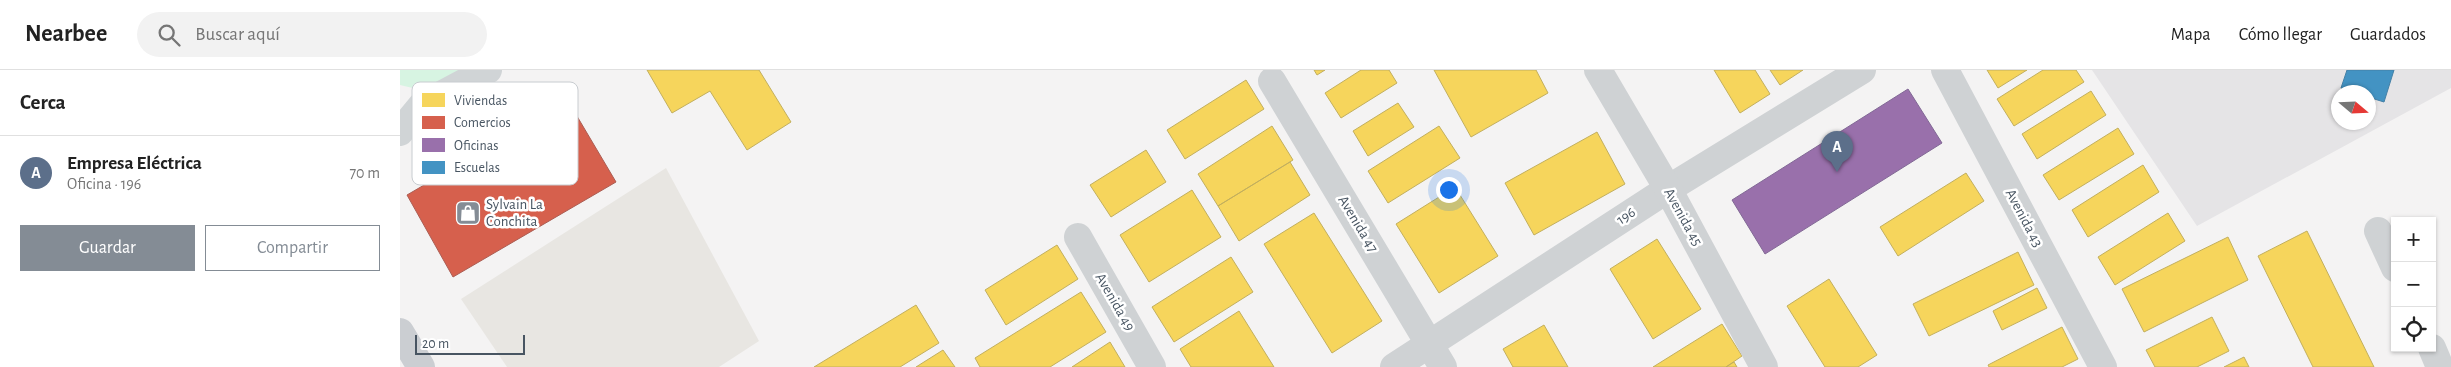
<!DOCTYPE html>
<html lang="es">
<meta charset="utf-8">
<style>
:root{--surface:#fff;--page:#f2f2f2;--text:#222;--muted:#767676;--line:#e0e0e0;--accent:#848c95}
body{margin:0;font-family:"Alegreya Sans",sans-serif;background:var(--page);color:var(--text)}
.controls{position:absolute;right:15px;bottom:15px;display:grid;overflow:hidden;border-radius:0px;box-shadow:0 1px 4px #0004}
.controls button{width:45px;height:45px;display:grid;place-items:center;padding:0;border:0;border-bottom:1px solid var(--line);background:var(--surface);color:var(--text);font:25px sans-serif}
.compass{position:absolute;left:1931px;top:15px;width:45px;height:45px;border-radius:50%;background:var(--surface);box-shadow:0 1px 4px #0004;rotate:109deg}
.scale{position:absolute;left:15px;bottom:12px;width:110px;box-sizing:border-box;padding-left:5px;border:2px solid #485562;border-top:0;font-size:14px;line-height:18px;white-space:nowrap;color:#485562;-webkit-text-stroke:4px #fff;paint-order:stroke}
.you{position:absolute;left:1048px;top:119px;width:18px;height:18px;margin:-12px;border:4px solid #fff;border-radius:50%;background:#1a73e8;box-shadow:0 0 0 8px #1a73e833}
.badge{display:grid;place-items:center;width:32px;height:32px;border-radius:50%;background:var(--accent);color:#fff;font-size:16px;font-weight:700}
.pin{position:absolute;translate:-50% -41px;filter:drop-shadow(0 1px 2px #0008)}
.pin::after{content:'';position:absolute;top:26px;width:18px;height:15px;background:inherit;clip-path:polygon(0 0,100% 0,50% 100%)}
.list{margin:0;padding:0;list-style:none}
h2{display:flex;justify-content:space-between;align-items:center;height:65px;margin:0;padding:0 20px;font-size:21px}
h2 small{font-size:16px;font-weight:400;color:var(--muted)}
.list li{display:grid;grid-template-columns:32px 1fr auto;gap:15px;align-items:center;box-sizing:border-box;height:75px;padding:0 20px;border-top:1px solid var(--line)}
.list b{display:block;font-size:19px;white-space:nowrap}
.list p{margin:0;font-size:16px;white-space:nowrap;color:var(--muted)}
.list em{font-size:16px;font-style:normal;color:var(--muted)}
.actions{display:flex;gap:10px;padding:15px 20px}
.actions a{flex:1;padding:11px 0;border:1px solid var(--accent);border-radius:0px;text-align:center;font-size:18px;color:var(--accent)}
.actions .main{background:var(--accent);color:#fff}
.icon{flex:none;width:28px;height:28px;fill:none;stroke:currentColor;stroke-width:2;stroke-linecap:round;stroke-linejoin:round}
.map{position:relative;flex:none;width:2051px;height:297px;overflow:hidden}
header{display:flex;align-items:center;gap:30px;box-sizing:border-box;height:70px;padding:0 25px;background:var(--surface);border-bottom:1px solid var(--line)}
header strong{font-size:24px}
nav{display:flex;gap:28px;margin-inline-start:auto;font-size:18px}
.search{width:350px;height:45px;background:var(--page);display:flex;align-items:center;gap:12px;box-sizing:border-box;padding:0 18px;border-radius:28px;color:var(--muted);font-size:19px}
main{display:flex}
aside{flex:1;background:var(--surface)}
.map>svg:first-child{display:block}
</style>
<header>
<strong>Nearbee</strong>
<div class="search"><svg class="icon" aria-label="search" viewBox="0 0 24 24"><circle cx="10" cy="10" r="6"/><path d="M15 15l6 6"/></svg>Buscar aquí</div>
<nav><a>Mapa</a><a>Cómo llegar</a><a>Guardados</a></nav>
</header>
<main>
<aside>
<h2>Cerca<small></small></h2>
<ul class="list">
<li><span class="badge" style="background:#5c6f8a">A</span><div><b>Empresa Eléctrica</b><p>Oficina · 196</p></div><em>70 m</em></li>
</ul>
<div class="actions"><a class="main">Guardar</a><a>Compartir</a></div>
</aside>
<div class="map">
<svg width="2051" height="297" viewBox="0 0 2051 297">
<rect width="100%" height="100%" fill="#f4f3f3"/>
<path fill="#e8e6e2" d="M266,98L359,271L319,297H107L61,229Z"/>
<path fill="#e5e4e6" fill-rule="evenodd" d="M1692,0H2051V18L1797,156ZM1938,22H1968V52H1938Z"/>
<path fill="#d7f4e2" d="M0,0H61C37,17 30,23 0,15Z"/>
<path fill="#f6d55c" stroke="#c2af5e" d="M247,0H359L391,52L347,80L310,21L272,43Z
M914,0H925L917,5Z
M961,0H989L997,13L941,48L925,23Z
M1034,0H1136L1148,23L1071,67Z
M1314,0H1355L1370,24L1340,43Z
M1370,0H1403L1380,15Z
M1587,0H1627L1598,18Z
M1643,0H1676L1684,12L1614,56L1597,29Z
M846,10L864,39L785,89L767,60Z
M1691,21L1706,45L1637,89L1622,64Z
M998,33L1014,57L968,86L953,61Z
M872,56L893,90L818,136L798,104Z
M1039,56L1060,88L988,133L968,101Z
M1718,58L1734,84L1659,130L1643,105Z
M1197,62L1225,114L1134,165L1105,113Z
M746,80L766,112L711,147L690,115Z
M890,92L910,125L839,171L818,136Z
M1743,95L1759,122L1688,167L1672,140Z
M1566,103L1584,131L1498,186L1480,157Z
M1055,117L1098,186L1039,223L996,154Z
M792,120L821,167L749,212L720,165Z
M914,143L982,251L932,283L864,174Z
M1768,143L1785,171L1715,215L1698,187Z
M1907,161L1974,297H1913L1858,186Z
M1828,167L1848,210L1744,262L1722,219Z
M1257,169L1301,239L1253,269L1210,199Z
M657,175L678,209L606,255L585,220Z
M1618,182L1634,215L1529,266L1513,234Z
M831,187L853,222L774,272L752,237Z
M1429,209L1477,285L1458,297H1425L1387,236Z
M1637,218L1647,238L1602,260L1593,241Z
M681,222L706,262L650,297H580L575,288Z
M516,235L539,273L500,297H414Z
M839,241L874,297H791L780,279Z
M1812,247L1829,281L1797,297H1755L1746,280Z
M1322,254L1342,286L1326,297H1253Z
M1144,255L1168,297H1113L1103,279Z
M1662,257L1678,289L1662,297H1589L1588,295Z
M710,272L725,297H672Z
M543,280L555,297H516Z
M1844,287L1849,297H1824Z
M1334,292L1337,297H1326Z"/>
<path fill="#d6604d" stroke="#ab5d53" d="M168,31L216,112L53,207L7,125Z"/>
<path fill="#9970ab" stroke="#816895" d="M1508,19L1542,73L1365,184L1332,130Z"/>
<path fill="#4393c3" stroke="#4480a6" d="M1947,0H1994L1984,32L1968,27V22H1954L1941,18Z"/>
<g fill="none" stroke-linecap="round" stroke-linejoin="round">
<path stroke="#cfd2d4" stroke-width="28" d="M1545,0L1703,297
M872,11L1043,297
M1978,161L1995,198
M678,167L752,297
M2032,278L2040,297
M994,297L1268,119L1462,0"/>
<path stroke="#cfd2d4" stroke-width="28" d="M1198,0L1268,119L1364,297"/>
<path stroke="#d0d4d6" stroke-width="28" d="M0,62L22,35L88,0"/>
<path stroke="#cbced2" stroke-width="28" d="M0,262L21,297"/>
</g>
<defs>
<symbol id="shop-square" viewBox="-11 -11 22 22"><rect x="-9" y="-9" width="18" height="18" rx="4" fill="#848c95" stroke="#fff"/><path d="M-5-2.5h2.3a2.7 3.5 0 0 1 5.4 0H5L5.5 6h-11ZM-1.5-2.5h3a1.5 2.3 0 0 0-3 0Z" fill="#fff"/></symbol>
</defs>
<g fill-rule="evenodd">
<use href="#shop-square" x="54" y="129" width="28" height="28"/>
</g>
<g text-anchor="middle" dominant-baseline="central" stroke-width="5" stroke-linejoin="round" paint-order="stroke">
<g font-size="15" fill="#485562" stroke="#fff" text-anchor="start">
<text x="86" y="134">Sylvain La<tspan x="86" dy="17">Conchita</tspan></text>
</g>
<g font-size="15" fill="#485562" stroke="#fff">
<text transform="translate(1226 146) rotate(-33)">196</text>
<text transform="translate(1283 147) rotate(61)">Avenida 45</text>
<text transform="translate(1624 148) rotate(62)">Avenida 43</text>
<text transform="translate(958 154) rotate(59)">Avenida 47</text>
<text transform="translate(715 232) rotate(60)">Avenida 49</text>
</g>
</g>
<rect x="12" y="12" width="166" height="103" rx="8" fill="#fff" stroke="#c8ccd0" stroke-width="1"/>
<rect x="22" y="23" width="23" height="14" fill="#f6d55c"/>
<rect x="22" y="46" width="23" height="13" fill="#d6604d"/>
<rect x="22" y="68" width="23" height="14" fill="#9970ab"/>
<rect x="22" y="91" width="23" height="13" fill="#4393c3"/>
<g font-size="14" fill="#485562">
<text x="54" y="35">Viviendas</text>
<text x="54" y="57">Comercios</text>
<text x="54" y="80">Oficinas</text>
<text x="54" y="102">Escuelas</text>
</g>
</svg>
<div class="controls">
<button>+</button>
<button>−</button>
<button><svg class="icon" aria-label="locate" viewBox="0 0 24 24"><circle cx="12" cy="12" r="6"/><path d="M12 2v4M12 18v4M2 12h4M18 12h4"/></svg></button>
</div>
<svg class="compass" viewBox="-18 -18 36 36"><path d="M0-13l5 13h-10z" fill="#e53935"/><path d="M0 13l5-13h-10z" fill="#767676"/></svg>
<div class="scale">20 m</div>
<div class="you"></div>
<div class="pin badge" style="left:1437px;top:102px;background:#5c6f8a">A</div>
</div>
</main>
